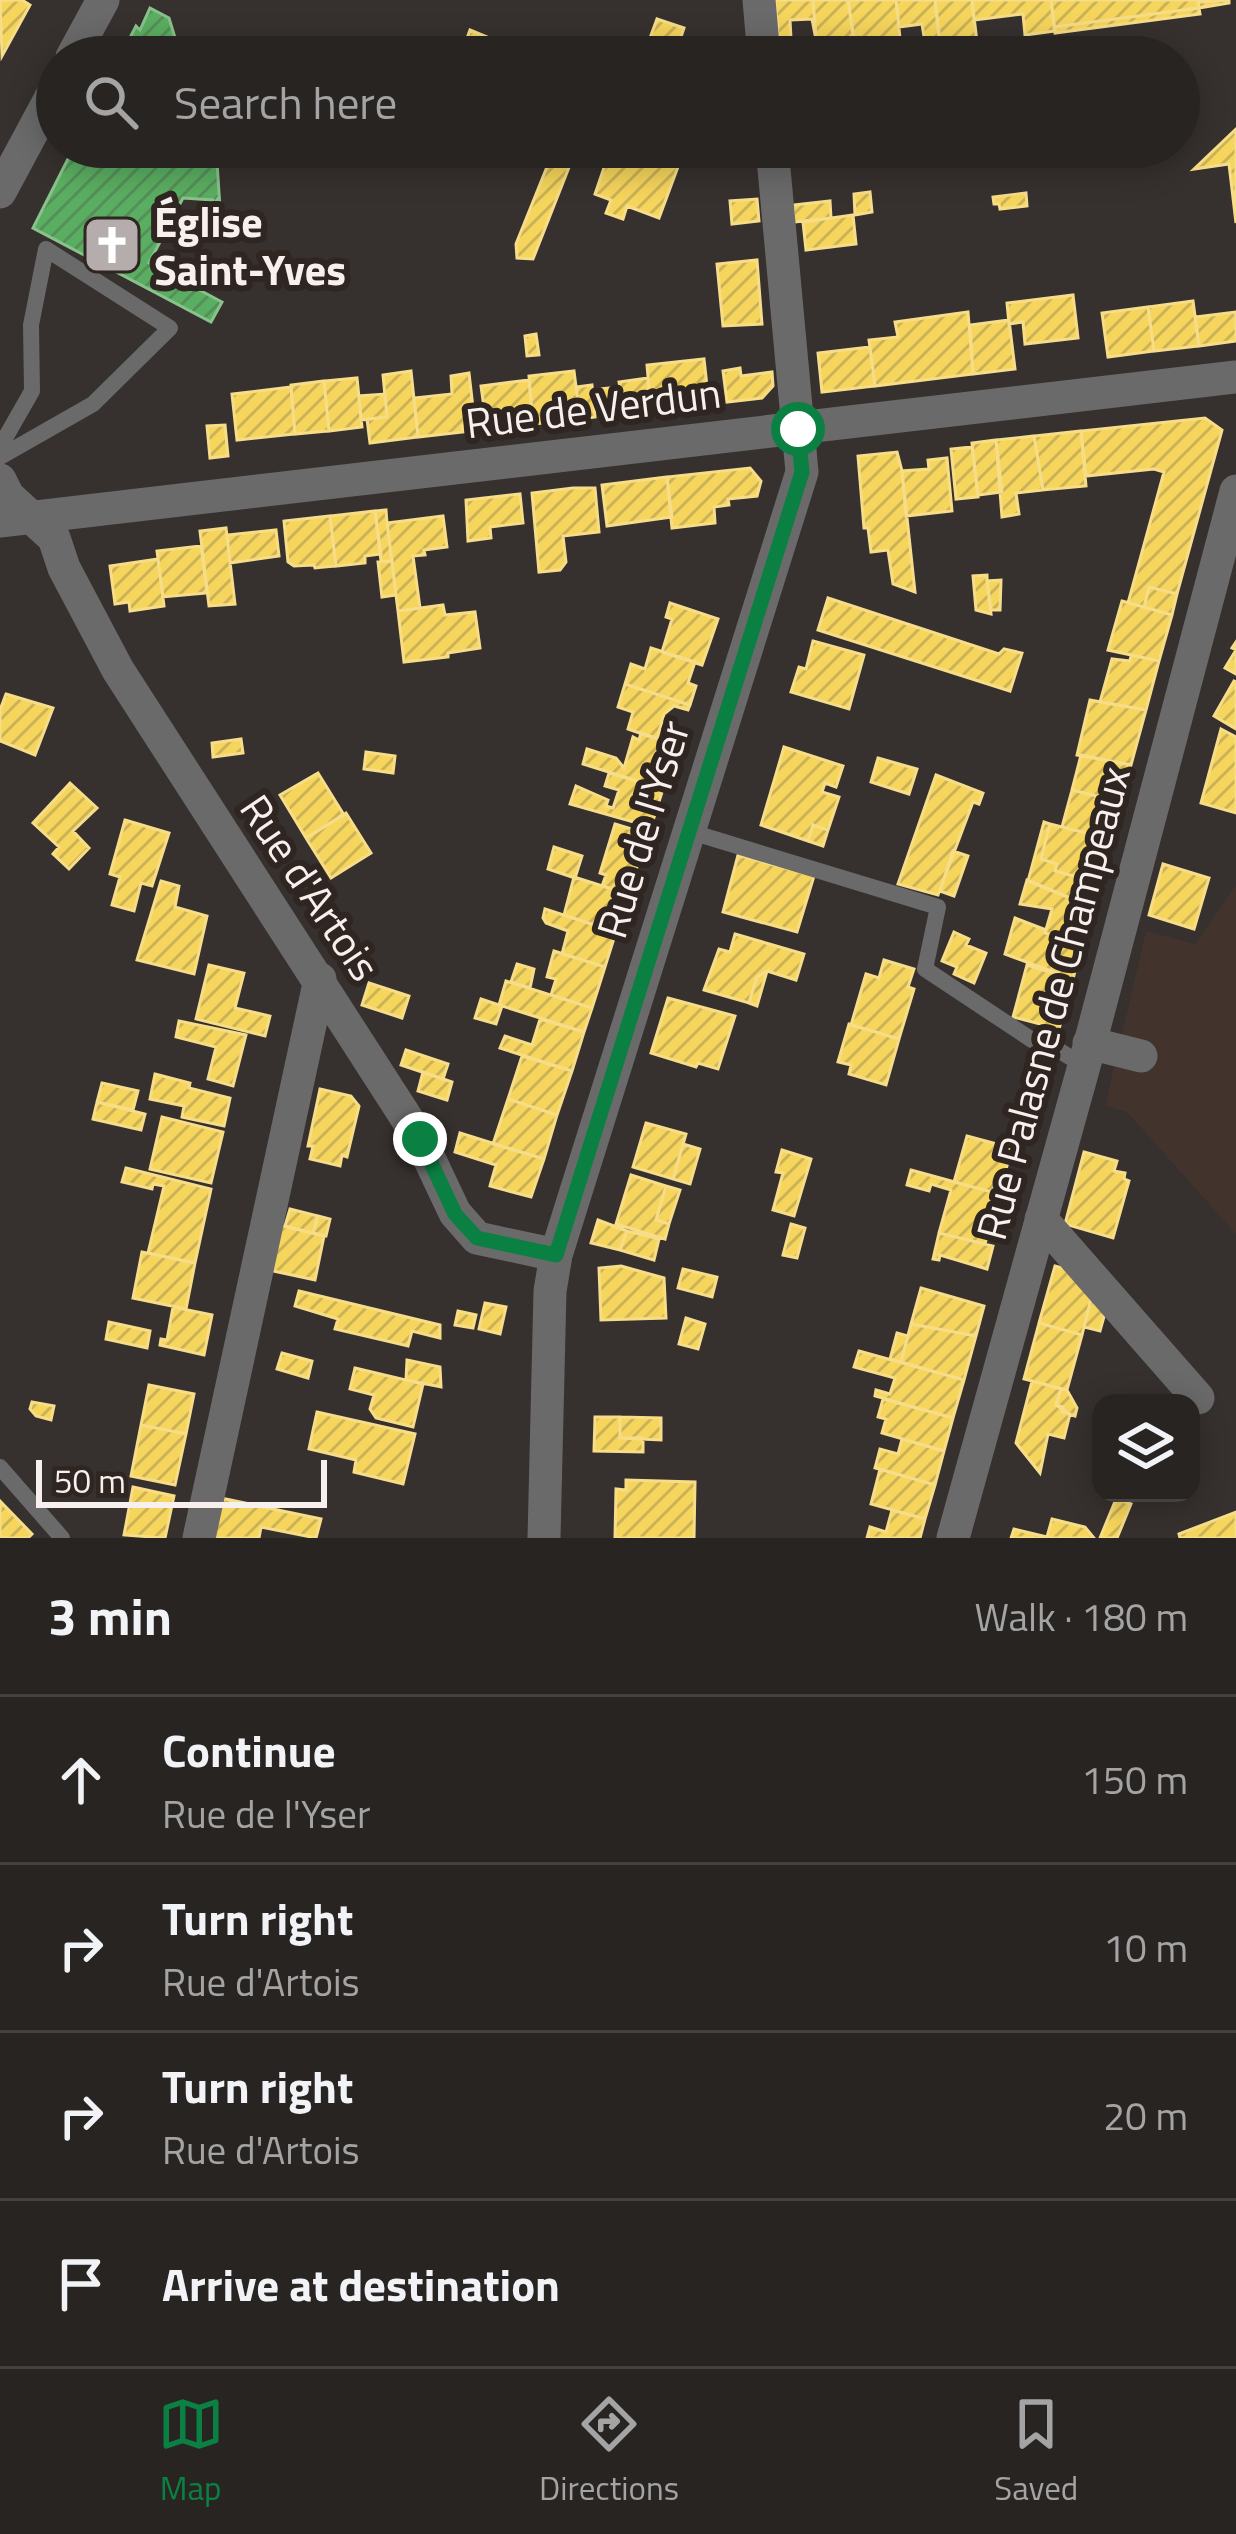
<!DOCTYPE html>
<meta charset="utf-8">
<style>
:root{--surface:#282422;--page:#302c2a;--text:#f1f3f6;--muted:#a5a4a5;--line:#444140;--accent:#0b8043}
body{margin:0;font-family:"Titillium Web",sans-serif;background:var(--page);color:var(--text)}
.controls{position:absolute;right:36px;bottom:36px;display:grid;overflow:hidden;border-radius:24px;box-shadow:0 6px 30px #0003}
.controls button{width:108px;height:108px;display:grid;place-items:center;padding:0;border:0;border-bottom:3px solid var(--line);background:var(--surface);color:var(--text);font:60px sans-serif}
.scale{position:absolute;left:36px;bottom:30px;width:291px;box-sizing:border-box;padding-left:12px;border:6px solid #f8f0ee;border-top:0;font-size:33px;line-height:42px;white-space:nowrap;color:#f8f0ee;-webkit-text-stroke:9px #2f2521;paint-order:stroke}
.stop{position:absolute;width:36px;height:36px;margin:-27px;border:9px solid #0b8043;border-radius:50%;background:#fff}
.stop.end{background:#0b8043;border-color:#fff;box-shadow:0 3px 12px #0008}
.list{margin:0;padding:0;list-style:none}
h2{display:flex;justify-content:space-between;align-items:center;height:156px;margin:0;padding:0 48px;font-size:51px}
h2 small{font-size:39px;font-weight:400;color:var(--muted)}
.list li{display:grid;grid-template-columns:78px 1fr auto;gap:36px;align-items:center;box-sizing:border-box;height:168px;padding:0 48px;border-top:3px solid var(--line)}
.list b{display:block;font-size:45px;white-space:nowrap}
.list p{margin:0;font-size:39px;white-space:nowrap;color:var(--muted)}
.list em{font-size:39px;font-style:normal;color:var(--muted)}
.icon{flex:none;width:66px;height:66px;fill:none;stroke:currentColor;stroke-width:2;stroke-linecap:round;stroke-linejoin:round}
.map{position:relative;flex:none;width:1236px;height:1538px;overflow:hidden}
.search{position:absolute;background:var(--surface);box-shadow:0 6px 30px #0003;left:36px;right:36px;top:36px;height:132px;display:flex;align-items:center;gap:30px;box-sizing:border-box;padding:0 42px;border-radius:66px;color:var(--muted);font-size:45px}
.sheet{height:828px;background:var(--surface)}
nav{display:flex;justify-content:space-around;align-items:center;box-sizing:border-box;height:168px;border-top:3px solid var(--line);background:var(--surface);font-size:33px;color:var(--muted)}
nav a{display:grid;justify-items:center;gap:6px}
nav .on{color:var(--accent)}
.map>svg:first-child{display:block}
</style>
<div class="map">
<svg width="1236" height="1538" viewBox="0 0 1236 1538">
<defs>
<pattern id="homes-hatch" width="6" height="6" patternUnits="userSpaceOnUse" patternTransform="scale(3)"><rect width="6" height="6" fill="#f6d55c"/><path d="M-1 1l2-2M0 6l6-6M5 7l2-2" fill="none" stroke="#cbb257"/></pattern>
<pattern id="public-hatch" width="6" height="6" patternUnits="userSpaceOnUse" patternTransform="scale(3)"><rect width="6" height="6" fill="#5aae61"/><path d="M-1 1l2-2M0 6l6-6M5 7l2-2" fill="none" stroke="#558f59"/></pattern>
</defs>
<rect width="100%" height="100%" fill="#36302e"/>
<path fill="#42332d" d="M1236,885V1234L1127,1112L1105,1106L1146,931L1195,944Z"/>
<path fill="url(#homes-hatch)" stroke="#f7dd88" stroke-width="3" d="M0,0H22L30,5L2,56Z
M775,0H813L816,40L812,19L790,20L792,57H780Z
M813,0H848L855,45L817,50Z
M848,0H896L902,57H856Z
M896,0H935L940,41L925,43L922,24L899,27Z
M935,0H972L977,42L954,45L955,57H941Z
M972,0H1051L1055,31L1025,35L1023,14L974,20Z
M1051,0H1212L1198,2L1199,8L1054,27Z
M1229,0V3L1199,8L1198,2Z
M1199,8L1200,14L1055,33L1054,27Z
M657,19L684,28L679,43L718,57H643Z
M470,30L497,41L491,57L462,52Z
M1236,129V223L1229,164L1194,169Z
M555,147H577L533,259L517,258L516,244Z
M637,148L679,164L659,218L627,206L623,219L606,213L611,200L595,194L610,150L632,159Z
M870,192L872,212L855,215L854,194Z
M1026,193L1027,206L1000,209L999,204H994L993,197Z
M757,199L759,221L732,224L730,201Z
M830,201L831,218L794,222L793,205Z
M853,215L856,244L806,250L803,222Z
M757,260L762,324L723,326L717,264Z
M1073,295L1078,338L1025,344L1023,322L1009,324L1007,303Z
M1193,301L1199,346L1154,351L1148,307Z
M1148,307L1154,351L1108,357L1102,313Z
M968,312L973,374L875,386L869,340L898,337L895,322Z
M1236,312V341L1199,346L1195,317Z
M1009,320L1015,369L973,374L970,325Z
M536,334L539,355L527,356L525,336Z
M870,347L875,386L822,392L818,353Z
M704,359L709,404L651,411L647,365Z
M740,368L741,376L772,372L773,386L762,398L727,402L723,371Z
M411,371L418,437L370,443L367,419L387,417L383,375Z
M574,371L580,419L533,424L529,376Z
M469,373L475,425L462,426L463,432L418,437L414,398L452,394L451,376Z
M357,378L362,427L329,431L324,381Z
M648,378L651,411L600,416L598,389L620,387L619,382Z
M529,380L533,424L487,429L481,386Z
M324,381L329,431L295,434L291,385Z
M592,385L595,417L580,419L576,387Z
M291,387L295,434L237,440L232,394Z
M385,394L387,417L361,420L359,396Z
M1205,418L1222,430L1177,594L1149,587L1144,607L1128,603L1164,472L1154,469L1086,476L1081,431Z
M225,425L228,456L210,458L207,426Z
M1081,431L1086,486L1043,490L1034,436Z
M1034,436L1043,490L1016,493L1019,514L1002,517L996,440Z
M996,440L1002,492L978,495L972,443Z
M972,447L978,497L956,499L951,449Z
M897,452L902,471L915,592L893,584L888,550L871,552L868,528H864L858,456Z
M947,458L952,511L906,516L902,471L929,469L928,460Z
M750,468L761,481L757,496L728,499L729,505L714,507L715,523L672,528L667,477Z
M667,477L672,517L607,526L602,485Z
M573,488H595L599,532L563,536L566,562L560,570L539,572L532,493Z
M520,494L523,523L490,527L491,538L468,541L466,500Z
M386,510L387,523L392,561H381L375,511Z
M375,511L381,554L365,556V563L336,566L330,516Z
M330,516L336,566L315,568L314,565L294,566L288,562L284,521Z
M443,516L447,547L424,550L425,555L413,556L420,608L398,611L387,523Z
M226,528L235,604L209,606L200,531Z
M276,530L279,556L230,563L227,535Z
M201,546L207,593L163,597L157,551Z
M158,559L164,606L130,611L129,602L115,604L110,566Z
M392,561L396,595L382,597L378,562Z
M987,575V581L991,614L976,610L973,576Z
M1001,580L1000,610H991L987,581Z
M1149,587L1177,594L1172,615L1144,607Z
M828,598L999,654L1004,649L1022,653L1010,691L818,630Z
M1122,601L1172,615L1159,661L1108,650Z
M670,603L718,619L702,665L662,652L672,619L666,617Z
M443,605L445,615L475,612L480,648L448,653V657L404,662L398,611Z
M813,641L864,655L849,709L791,692L799,667L806,669Z
M1236,642V674L1225,668L1236,650L1232,648Z
M651,648L695,662L688,683L696,686L690,705L625,684L631,664L645,669Z
M1131,655L1159,661L1146,710L1100,702L1112,659L1130,661Z
M1234,681L1236,682V729L1214,716Z
M625,684L690,705L688,710L674,706L664,714L657,739L628,729L633,712L618,707Z
M6,694L53,708L35,755L0,741V710Z
M1090,700L1146,710L1131,765L1077,755Z
M1221,729L1236,737V813L1201,803Z
M641,733L677,745L663,789L583,764L587,749L616,758L624,768L633,737L639,740Z
M241,739L243,753L213,757L212,743Z
M784,747L843,766L836,787L825,783L822,792L839,797L828,830L813,825L808,841L761,825Z
M366,752L395,756L393,773L364,769Z
M1081,755L1131,765L1121,802L1072,790Z
M878,758L917,769L909,794L871,782Z
M318,773L344,815L306,838L280,795Z
M609,773L663,789L651,827L570,804L576,786L608,800L606,806L613,808L619,790L605,786Z
M936,775L983,793L979,804L973,802L938,895L898,884Z
M70,783L97,808L73,831L89,848L69,869L53,854L59,847L33,823Z
M1072,790L1121,802L1111,839L1062,827Z
M346,813L371,853L331,878L306,838Z
M125,820L169,833L152,886L141,883L134,911L112,905L120,877L110,874Z
M1044,822L1050,824L1041,859L1057,864L1055,871L1099,883L1092,907L1028,881Z
M615,824L648,834L628,894L602,886L606,875L600,873Z
M1050,824L1111,839L1099,883L1055,871L1057,864L1041,859Z
M813,825L828,830L823,846L808,841Z
M554,847L582,856L575,878L548,869Z
M953,851L968,856L954,896L940,891Z
M738,855L814,876L797,932L723,912Z
M1163,864L1209,878L1194,929L1149,915Z
M574,877L628,894L616,932L564,915Z
M1027,880L1092,907L1082,943L1045,933L1052,909L1020,904Z
M161,881L179,886L175,907L207,916L194,974L137,960Z
M545,909L616,932L605,967L562,954L568,931L546,923L543,918Z
M1015,918L1046,930L1045,933L1082,943L1073,979L1005,954Z
M954,932L969,939L966,945L986,953L974,983L954,974L957,967L942,961Z
M735,934L804,954L796,980L767,971L757,977L749,1003L704,990L719,949L730,952Z
M554,951L605,967L592,1008L551,995L556,979L547,977Z
M884,960L914,969L908,987L914,989L899,1039L851,1025L866,974L879,978Z
M517,964L534,969L530,988L511,982Z
M209,965L244,973L235,1008L270,1016L265,1036L196,1019Z
M1027,965L1073,979L1059,1029L1013,1017Z
M767,971L757,1006L749,1003L757,977Z
M506,981L592,1008L584,1032L499,1005Z
M369,983L409,996L402,1018L362,1005Z
M668,998L735,1016L718,1069L698,1063L696,1067L651,1053Z
M481,999L502,1006L496,1024L475,1018Z
M540,1019L584,1032L572,1071L500,1048L505,1036L532,1045Z
M179,1021L246,1035L233,1086L208,1079L216,1047L176,1037Z
M849,1024L899,1039L886,1085L849,1074L851,1065L838,1062Z
M406,1050L448,1064L443,1079L401,1065Z
M522,1056L572,1071L557,1115L508,1099Z
M423,1072L452,1082L447,1100L418,1091Z
M155,1074L190,1083L189,1088L230,1098L224,1126L182,1117L184,1106L150,1099Z
M102,1083L138,1091L133,1110L97,1102Z
M320,1089L351,1096L359,1106L347,1157L342,1155L340,1166L310,1159L313,1146H308Z
M508,1099L557,1115L544,1159L493,1144Z
M97,1102L145,1114L141,1130L93,1119Z
M162,1117L223,1132L211,1183L150,1169Z
M646,1123L686,1134L673,1179L633,1167Z
M460,1133L544,1159L531,1197L490,1186L496,1165L455,1152Z
M967,1136L1012,1148L999,1194L954,1182Z
M683,1144L700,1149L690,1184L673,1179Z
M782,1150L811,1159L794,1216L773,1210L783,1173L776,1172Z
M1084,1152L1117,1161L1114,1171L1125,1173L1124,1179L1129,1181L1113,1238L1065,1224Z
M126,1168L211,1189L195,1263L148,1253L164,1186L153,1184L152,1189L122,1182Z
M911,1170L999,1194L985,1244L939,1233L951,1190L931,1184L929,1191L907,1185Z
M631,1175L666,1186L656,1220L669,1224L665,1239L616,1224Z
M666,1186L680,1190L669,1224L656,1220Z
M290,1209L318,1216L313,1233L285,1226Z
M318,1216L330,1219L326,1236L313,1233Z
M598,1220L627,1231L620,1250L591,1243Z
M791,1224L805,1228L797,1258L783,1255Z
M279,1225L324,1236L315,1280L269,1270Z
M627,1231L659,1239L654,1260L620,1250Z
M939,1233L993,1246L987,1269L940,1255L939,1260L933,1259Z
M142,1252L195,1263L186,1309L133,1298Z
M621,1266L664,1278L666,1318L601,1320L599,1268Z
M1055,1266L1077,1272L1093,1291L1082,1335L1039,1323Z
M683,1269L717,1277L712,1297L678,1288Z
M921,1288L984,1306L976,1336L911,1324Z
M299,1291L440,1325V1338L412,1331L408,1346L335,1329L338,1319L295,1306Z
M1093,1291L1107,1306L1100,1331L1084,1327Z
M485,1303L506,1307L500,1334L479,1329Z
M173,1307L212,1315L204,1355L160,1345L161,1339L167,1340Z
M458,1311L476,1315L473,1328L455,1325Z
M686,1318L705,1324L698,1349L679,1344Z
M109,1322L150,1331L147,1348L106,1339Z
M1039,1323L1082,1335L1067,1390L1024,1379Z
M911,1324L976,1336L964,1380L901,1362Z
M897,1333L908,1336L901,1362L890,1359Z
M859,1351L964,1380L953,1418L875,1396L876,1390L890,1394L895,1378L854,1367Z
M282,1353L312,1361L308,1378L277,1369Z
M407,1360L440,1367L441,1387L406,1380Z
M355,1368L423,1384L413,1427L376,1418L370,1409L374,1395L350,1389Z
M1032,1381L1061,1389L1056,1405L1070,1414L1064,1438L1048,1434L1040,1473L1016,1443Z
M149,1385L194,1394L186,1434L141,1425Z
M1061,1389L1067,1390L1077,1408L1075,1416L1062,1412L1063,1407L1056,1405Z
M883,1399L953,1418L944,1451L882,1433L886,1419L878,1417Z
M32,1402L54,1406L51,1420L36,1416L30,1409Z
M317,1412L415,1434L403,1484L354,1472L356,1460L309,1449Z
M595,1417H620V1438H643V1452L594,1451Z
M620,1417L661,1418V1440L620,1438Z
M141,1425L186,1434L175,1485L131,1476Z
M902,1439L944,1451L935,1485L875,1468L880,1449L898,1454Z
M880,1469L935,1485L925,1519L871,1504Z
M626,1480L695,1482L694,1538H615L616,1489L626,1490Z
M133,1487L174,1496L165,1538L124,1535Z
M221,1498L321,1519L316,1538L261,1527L259,1538H212Z
M1116,1499L1131,1504L1117,1538H1100Z
M0,1501L32,1534L28,1538H0Z
M892,1510L925,1519L920,1538H867L870,1527L886,1532Z
M1236,1512V1538H1180L1179,1534Z
M1052,1519L1085,1527L1094,1538H1011L1014,1529L1047,1537Z"/>
<path fill="url(#public-hatch)" stroke="#89c28b" stroke-width="3" d="M150,8L169,18L176,41L173,48L190,57H120L136,26L140,30Z
M74,147H216L220,208L217,200L212,207L213,200L183,198L149,263L222,302L211,322L33,228Z
M258,147H303L294,166Z"/>
<g fill="none" stroke-linecap="round" stroke-linejoin="round">
<path stroke="#6a6a6a" stroke-width="16" d="M0,447L32,391L31,325L46,249L170,328L93,404L0,457
M688,831L938,907L925,969L1032,1040L1052,1046L1084,1066
M0,1467L62,1538"/>
<path stroke="#6a6a6a" stroke-width="33" d="M759,0L764,57
M72,57L103,0
M0,192L57,86
M0,480L8,496L54,538L64,568L118,670L420,1139L455,1213L477,1238L556,1255
M0,521L1236,377
M1089,1043L1141,1056
M1041,1219L1198,1398
M199,1538L320,979
M544,1538L550,1291L556,1255L802,472L772,147
M953,1538L1084,1066L1236,491"/>
</g>
<g fill="none" stroke-linecap="round" stroke-linejoin="round">
<path stroke="#0b8043" stroke-width="15" d="M420,1139L455,1214L477,1238L556,1255L802,472L798,429"/>
</g>
<defs>
<symbol id="church-square" viewBox="-11 -11 22 22"><rect x="-9" y="-9" width="18" height="18" rx="4" fill="#b4adab" stroke="#2f2521"/><path d="M-1.2-6h2.4v3.5h3.3v2.4h-3.3V6h-2.4V-.1h-3.3v-2.4h3.3Z" fill="#fff"/></symbol>
</defs>
<g fill-rule="evenodd">
<use href="#church-square" x="79" y="212" width="66" height="66"/>
</g>
<g text-anchor="middle" dominant-baseline="central" stroke-width="12" stroke-linejoin="round" paint-order="stroke">
<g font-size="42" font-weight="bold" fill="#f8f0ee" stroke="#2f2521" text-anchor="start">
<text x="154" y="221">Église<tspan x="154" dy="48">Saint-Yves</tspan></text>
</g>
<g font-size="42" fill="#f8f0ee" stroke="#2f2521">
<text transform="translate(593 407) rotate(-7)">Rue de Verdun</text>
<text transform="translate(642 829) rotate(-73)">Rue de l'Yser</text>
<text transform="translate(311 887) rotate(56)">Rue d'Artois</text>
<text transform="translate(1052 1003) rotate(-75)">Rue Palasne de Champeaux</text>
</g>
</g>
</svg>
<div class="controls">
<button><svg class="icon" aria-label="layers" viewBox="0 0 24 24"><path d="M12 4l9 5-9 5-9-5zM3 14l9 5 9-5"/></svg></button>
</div>
<div class="scale">50 m</div>
<div class="stop" style="left:798px;top:429px"></div>
<div class="stop end" style="left:420px;top:1139px"></div>
<div class="search"><svg class="icon" aria-label="search" viewBox="0 0 24 24"><circle cx="10" cy="10" r="6"/><path d="M15 15l6 6"/></svg>Search here</div>
</div>
<section class="sheet">
<h2>3 min<small>Walk · 180 m</small></h2>
<ul class="list">
<li><svg class="icon" aria-label="ahead" viewBox="0 0 24 24"><path d="M12 20V5M6 11l6-6 6 6"/></svg><div><b>Continue</b><p>Rue de l'Yser</p></div><em>150 m</em></li>
<li><svg class="icon" aria-label="right" viewBox="0 0 24 24"><path d="M7 20v-9h11M14 6l5 5-5 5"/></svg><div><b>Turn right</b><p>Rue d'Artois</p></div><em>10 m</em></li>
<li><svg class="icon" aria-label="right" viewBox="0 0 24 24"><path d="M7 20v-9h11M14 6l5 5-5 5"/></svg><div><b>Turn right</b><p>Rue d'Artois</p></div><em>20 m</em></li>
<li><svg class="icon" aria-label="arrive" viewBox="0 0 24 24"><path d="M6 21V4h12l-3 4 3 4H6"/></svg><div><b>Arrive at destination</b></div></li>
</ul>
</section>
<nav>
<a class="on"><svg class="icon" aria-label="map" viewBox="0 0 24 24"><path d="M3 6l6-2 6 2 6-2v14l-6 2-6-2-6 2zM9 4v14M15 6v14"/></svg>Map</a>
<a><svg class="icon" aria-label="directions" viewBox="0 0 24 24"><path d="M12 3l9 9-9 9-9-9zM9 14v-3h6M13 9l2 2-2 2"/></svg>Directions</a>
<a><svg class="icon" aria-label="saved" viewBox="0 0 24 24"><path d="M7 4h10v16l-5-4-5 4z"/></svg>Saved</a>
</nav>
